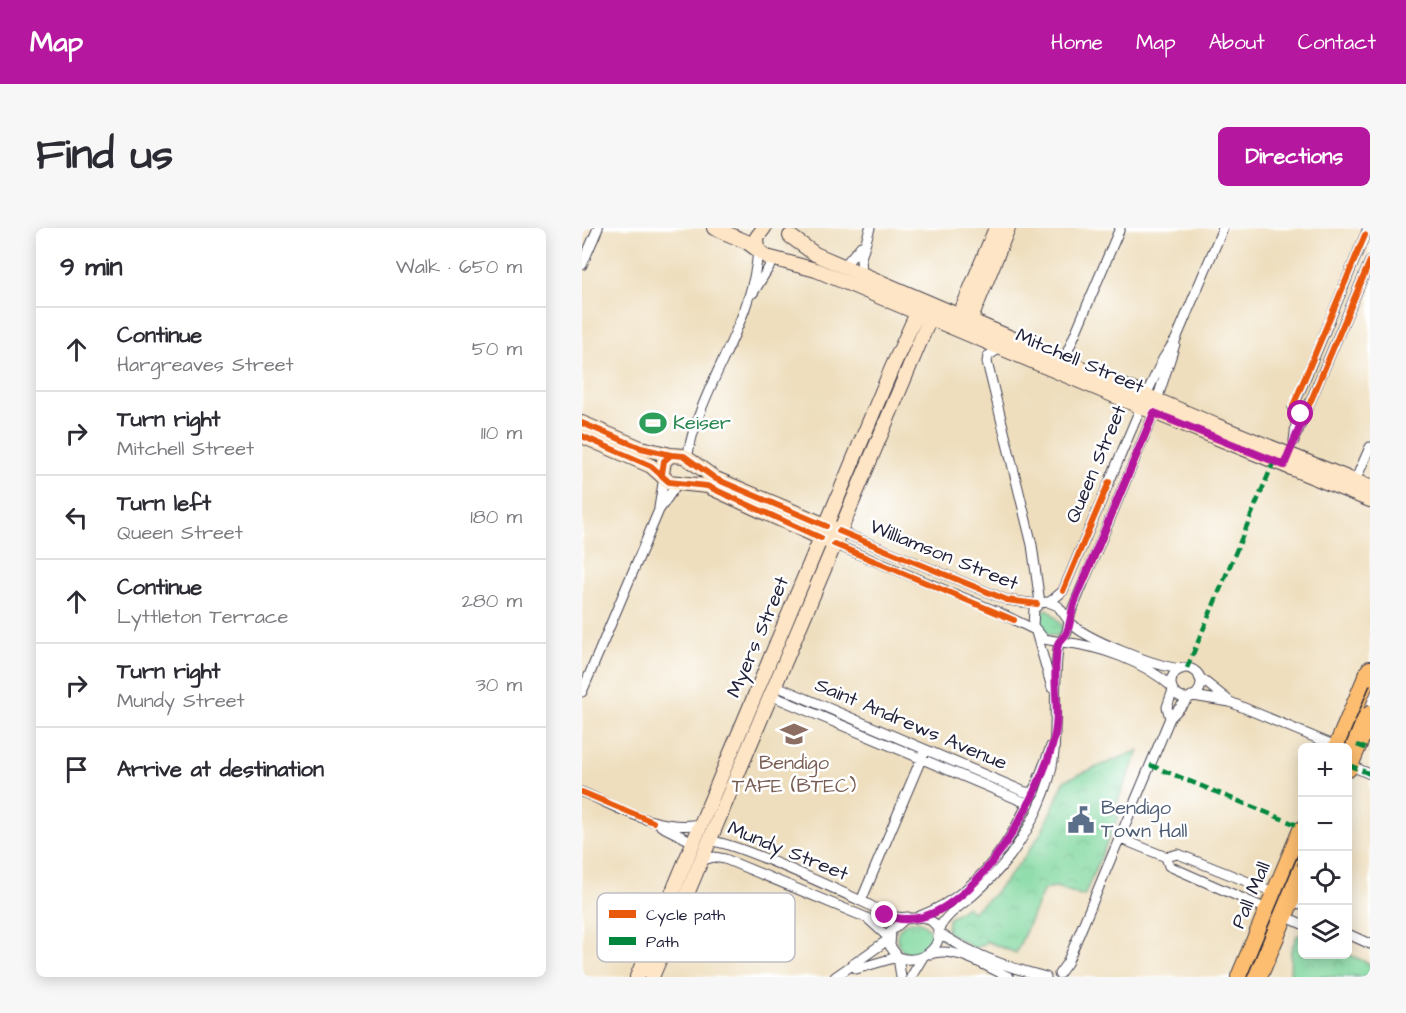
<!DOCTYPE html>
<meta charset="utf-8">
<style>
:root{--surface:#fff;--page:#f7f7f7;--text:#2b2b33;--muted:#7c7c81;--line:#e1e1e2;--accent:#b5179e}
body{margin:0;font-family:"Architects Daughter",sans-serif;background:var(--page);color:var(--text)}
.controls{position:absolute;right:18px;bottom:18px;display:grid;overflow:hidden;border-radius:9px;box-shadow:0 3px 15px #0003}
.controls button{width:54px;height:54px;display:grid;place-items:center;padding:0;border:0;border-bottom:2px solid var(--line);background:var(--surface);color:var(--text);font:30px sans-serif}
.stop{position:absolute;width:18px;height:18px;margin:-14px;border:4px solid #b5179e;border-radius:50%;background:#fff}
.stop.end{background:#b5179e;border-color:#fff;box-shadow:0 2px 6px #0008}
.list{margin:0;padding:0;list-style:none}
h2{display:flex;justify-content:space-between;align-items:center;height:78px;margin:0;padding:0 24px;font-size:26px}
h2 small{font-size:20px;font-weight:400;color:var(--muted)}
.list li{display:grid;grid-template-columns:39px 1fr auto;gap:18px;align-items:center;box-sizing:border-box;height:84px;padding:0 24px;border-top:2px solid var(--line)}
.list b{display:block;font-size:22px;white-space:nowrap}
.list p{margin:0;font-size:20px;white-space:nowrap;color:var(--muted)}
.list em{font-size:20px;font-style:normal;color:var(--muted)}
.icon{flex:none;width:33px;height:33px;fill:none;stroke:currentColor;stroke-width:2;stroke-linecap:round;stroke-linejoin:round}
.map{position:relative;flex:none;width:788px;height:749px;overflow:hidden;border-radius:9px}
header{display:flex;align-items:center;gap:36px;box-sizing:border-box;height:84px;padding:0 30px;background:var(--accent);color:#fff}
header strong{font-size:28px}
nav{display:flex;gap:33px;margin-inline-start:auto;font-size:21px}
.intro{display:flex;align-items:center;justify-content:space-between;box-sizing:border-box;height:144px;padding:0 36px}
h1{margin:0;font-size:42px}
.button{padding:15px 27px;border-radius:9px;background:var(--accent);color:#fff;font-size:21px;font-weight:700}
main{display:flex;gap:36px;padding:0 36px}
aside{flex:1;background:var(--surface);border-radius:9px;box-shadow:0 3px 15px #0003}
.map>svg:first-child{display:block}
</style>
<header>
<strong>Map</strong>
<nav><a>Home</a><a>Map</a><a>About</a><a>Contact</a></nav>
</header>
<div class="intro"><h1>Find us</h1><a class="button">Directions</a></div>
<main>
<aside>
<h2>9 min<small>Walk · 650 m</small></h2>
<ul class="list">
<li><svg class="icon" aria-label="ahead" viewBox="0 0 24 24"><path d="M12 20V5M6 11l6-6 6 6"/></svg><div><b>Continue</b><p>Hargreaves Street</p></div><em>50 m</em></li>
<li><svg class="icon" aria-label="right" viewBox="0 0 24 24"><path d="M7 20v-9h11M14 6l5 5-5 5"/></svg><div><b>Turn right</b><p>Mitchell Street</p></div><em>110 m</em></li>
<li><svg class="icon" aria-label="left" viewBox="0 0 24 24"><path d="M17 20v-9H6M10 6l-5 5 5 5"/></svg><div><b>Turn left</b><p>Queen Street</p></div><em>180 m</em></li>
<li><svg class="icon" aria-label="ahead" viewBox="0 0 24 24"><path d="M12 20V5M6 11l6-6 6 6"/></svg><div><b>Continue</b><p>Lyttleton Terrace</p></div><em>280 m</em></li>
<li><svg class="icon" aria-label="right" viewBox="0 0 24 24"><path d="M7 20v-9h11M14 6l5 5-5 5"/></svg><div><b>Turn right</b><p>Mundy Street</p></div><em>30 m</em></li>
<li><svg class="icon" aria-label="arrive" viewBox="0 0 24 24"><path d="M6 21V4h12l-3 4 3 4H6"/></svg><div><b>Arrive at destination</b></div></li>
</ul>
</aside>
<div class="map">
<svg width="788" height="749" viewBox="0 0 788 749">
<defs>
<pattern id="grass-tufts" width="24" height="20" patternUnits="userSpaceOnUse" patternTransform="scale(1.5)"><rect width="24" height="20" fill="#7ed79d"/><path d="M3 7l-1-3M5 7V3M7 7l1-3M15 17l-1-3M17 17v-4M19 17l1-3" fill="none" stroke="#6db888"/></pattern>
<pattern id="park-crowns" width="20" height="18" patternUnits="userSpaceOnUse" patternTransform="scale(1.5)"><rect width="20" height="18" fill="#7ed79d"/><path d="M2 6a3 3 0 1 1 6 0M12 15a3 3 0 1 1 6 0" fill="none" stroke="#6db888"/></pattern>
</defs>
<rect width="100%" height="100%" fill="#fff"/>
<filter id="ink" filterUnits="userSpaceOnUse"><feTurbulence type="fractalNoise" baseFrequency=".0167" numOctaves="2"/><feDisplacementMap in="SourceGraphic" scale="12" xChannelSelector="R" yChannelSelector="G"/><feConvolveMatrix kernelMatrix="1 2 1 2 8 2 1 2 1" color-interpolation-filters="sRGB"/></filter>
<filter id="wash" filterUnits="userSpaceOnUse"><feTurbulence type="fractalNoise" baseFrequency=".008" numOctaves="4" result="noise"/><feDisplacementMap in="SourceGraphic" scale="24" xChannelSelector="R" yChannelSelector="G"/><feGaussianBlur stdDeviation="1.35" result="paint"/><feColorMatrix in="noise" values="0 0 0 0 0 0 0 0 0 0 0 0 0 0 0 0 0 1.4 0 .05"/><feComposite in="paint" operator="in"/></filter>
<g filter="url(#wash)">
<rect width="100%" height="100%" fill="#eedebd"/>
<path fill="url(#grass-tufts)" stroke="#507c6c" stroke-width="1.5" d="M466,381L480,397L478,405L474,408L466,406L455,392L457,384Z
M315 710a17 17 0 1 1 34 0a17 17 0 1 1-34 0Z"/>
<path fill="url(#park-crowns)" stroke="#507c6c" stroke-width="1.5" d="M557,522L531,584L537,587L502,668L474,659L462,661L434,725L404,713L402,717L392,720L365,704L366,691L385,678L390,684L411,667L441,631L459,605L483,552Z
M719,706L720,726H766L788,736V749H708L709,722L715,708Z"/>
</g>
<g filter="url(#ink)">
<g fill="none" stroke-linecap="round" stroke-linejoin="round">
<defs>
<path id="street" d="M0,37L16,0
M262,38L279,18
M280,46L279,30L288,0
M171,65L192,31
M418,120L406,128L405,134L450,317L458,375
M482,132L538,0
M564,167L581,131L594,111L641,0
M575,172L593,116
M715,205L788,33
M712,213L714,196L711,180L786,0
M105,231C117,158 171,97 176,22
M773,253L788,219
M77,280L82,249
M257,303L425,372L455,376
M252,316L416,384L453,402
M466,374L476,378L487,393L485,404L479,414L462,411L451,398L452,381L458,375Z
M468,374L481,363L559,179
M486,392L572,185
M487,393C501,411 576,439 600,441
M454,404L470,460
M479,414C516,417 563,434 590,459
M589 455a15 15 0 1 1 30 0a15 15 0 1 1-30 0Z
M617,449L646,472
M192,457L443,564H452
M0,464L77,282L95,256
M188,467L447,576
M611,468L648,474L756,519
M588,490L585,479L591,462
M767,537L788,546
M0,564C38,580 76,604 119,596
M79,598L111,614
M537,610L584,629
M127,613C151,613 251,660 279,673C296,680 306,692 326,689
M118,633L132,629L143,631L285,690L307,710
M709,672L720,677
M279,673L342,524
M687,682L587,638L584,629L596,626L694,665
M338,688C412,660 444,587 469,518
M702,688L720,696
M341,689C375,700 348,741 316,729L308,718L309,703L323,691Z
M356,703C363,687 377,679 390,668C404,656 417,642 428,628C449,599 469,560 472,524C475,487 471,450 477,414
M356,704C387,725 427,740 464,749
M766,706L788,716
M348,726C373,717 404,739 427,749
M316,729L319,749
M274,741L315,729
M477,746L485,735L588,490L609,468
M253,749L307,711
M329,749L341,729"/>
<path id="secondary" d="M132,0L165,14L185,29L234,42L559,179L788,272
M208,8L233,26L633,197L788,259
M176,21L175,9L182,0
M374,96L414,0
M381,99L388,93L426,0
M0,195L59,220L89,227
M0,208L69,238L87,254L125,258L245,313
M80,246L82,233L89,227L102,228L134,251L253,301
M55,749L309,142L335,85L342,79L351,77
M70,749L353,78"/>
<path id="highway" d="M755,520L788,442
M766,540L788,487
M658,749L720,602
M676,749L720,645"/>
</defs>
<use href="#street" stroke="#413e4e" stroke-width="11"/>
<use href="#secondary" stroke="#413e4e" stroke-width="16"/>
<use href="#highway" stroke="#413e4e" stroke-width="20"/>
<use href="#street" stroke="#fff" stroke-width="9"/>
<use href="#secondary" stroke="#fee5c5" stroke-width="14"/>
<use href="#highway" stroke="#fcbd6f" stroke-width="18"/>
<path stroke="#22223b" stroke-width="1.5" d="M762,520L788,457
M665,749L720,617"/>
<path stroke="#00873e" stroke-width="4.5" stroke-dasharray="9 4.5" stroke-linecap="butt" d="M605,440L692,233
M775,517L788,522
M568,537L720,599
M767,537L788,546"/>
<defs>
<path id="cycleway" d="M711,178L783,7
M725,182L788,33
M0,195L59,220L89,227
M0,208L69,238L87,254L125,258L239,310
M80,246L82,233L89,227L102,228L134,251L244,298
M257,303L425,372L455,376
M252,316L432,392
M502,353L572,185
M481,363L527,254
M0,564L71,594"/>
</defs>
<use href="#cycleway" stroke="#fff" stroke-width="10"/>
<use href="#cycleway" stroke="#e8590c" stroke-width="6"/>
</g>
</g>
<g fill="none" stroke-linecap="round" stroke-linejoin="round" filter="url(#ink)">
<path stroke="#b5179e" stroke-width="8" d="M303,687C381,718 461,565 473,506C478,482 471,456 474,432C474,428 475,418 477,414C479,411 483,409 485,404C489,394 489,384 493,373L572,185L702,237L725,182L719,186"/>
</g>
<defs>
<symbol id="stadium-bare" viewBox="-9 -9 18 18"><path d="M0-5a6.5 5 0 1 0 0 10a6.5 5 0 1 0 0-10ZM-3.5-1.8h7v3.6h-7Z" fill="#2e9e5b" stroke="#fff" stroke-width="2.5" paint-order="stroke"/></symbol>
<symbol id="university-bare" viewBox="-9 -9 18 18"><path d="M0-5L7-2L0 1L-7-2ZM-4 1L0 2.5L4 1V4Q0 6-4 4Z" fill="#8d6e63" stroke="#fff" stroke-width="2.5" paint-order="stroke"/></symbol>
<symbol id="civic-bare" viewBox="-9 -9 18 18"><path d="M-.6-6.5H3V-4.5H.6V-3L4-1V1h2V6H-6V1h2V-1L-.6-3ZM-1.2 2.5V6h2.4V2.5Z" fill="#5c6f8a" stroke="#fff" stroke-width="2.5" paint-order="stroke"/></symbol>
</defs>
<g fill-rule="evenodd">
<use href="#stadium-bare" x="52" y="176" width="38" height="38"/>
<use href="#university-bare" x="193" y="487" width="38" height="38"/>
<use href="#civic-bare" x="480" y="573" width="38" height="38"/>
</g>
<g text-anchor="middle" dominant-baseline="central" stroke-width="5" stroke-linejoin="round" paint-order="stroke">
<g font-size="20" fill="#22223b" stroke="#fff">
<text transform="translate(498 133) rotate(23)">Mitchell Street</text>
<text transform="translate(514 236) rotate(-67)">Queen Street</text>
<text transform="translate(362 327) rotate(22)">Williamson Street</text>
<text transform="translate(176 409) rotate(-67)">Myers Street</text>
<text transform="translate(329 496) rotate(23)">Saint Andrews Avenue</text>
<text transform="translate(206 623) rotate(22)">Mundy Street</text>
<text transform="translate(669 667) rotate(-67)">Pall Mall</text>
</g>
<g font-size="20" fill="#27864d" stroke="#fff" text-anchor="start">
<text x="91" y="195">Keiser</text>
</g>
<g font-size="20" fill="#785e54" stroke="#fff">
<text x="212" y="535">Bendigo<tspan x="212" dy="23">TAFE (BTEC)</tspan></text>
</g>
<g font-size="20" fill="#4e5e75" stroke="#fff" text-anchor="start">
<text x="519" y="580">Bendigo<tspan x="519" dy="23">Town Hall</tspan></text>
</g>
</g>
<rect x="15" y="665" width="198" height="69" rx="9" fill="#fff" stroke="#bdbdc4" stroke-width="1.5"/>
<rect x="27" y="682" width="27" height="8" fill="#e8590c"/>
<rect x="27" y="709" width="27" height="8" fill="#00873e"/>
<g font-size="16" fill="#22223b">
<text x="64" y="692">Cycle path</text>
<text x="64" y="719">Path</text>
</g>
</svg>
<div class="controls">
<button>+</button>
<button>−</button>
<button><svg class="icon" aria-label="locate" viewBox="0 0 24 24"><circle cx="12" cy="12" r="6"/><path d="M12 2v4M12 18v4M2 12h4M18 12h4"/></svg></button>
<button><svg class="icon" aria-label="layers" viewBox="0 0 24 24"><path d="M12 4l9 5-9 5-9-5zM3 14l9 5 9-5"/></svg></button>
</div>
<div class="stop" style="left:719px;top:186px"></div>
<div class="stop end" style="left:303px;top:687px"></div>
</div>
</main>
